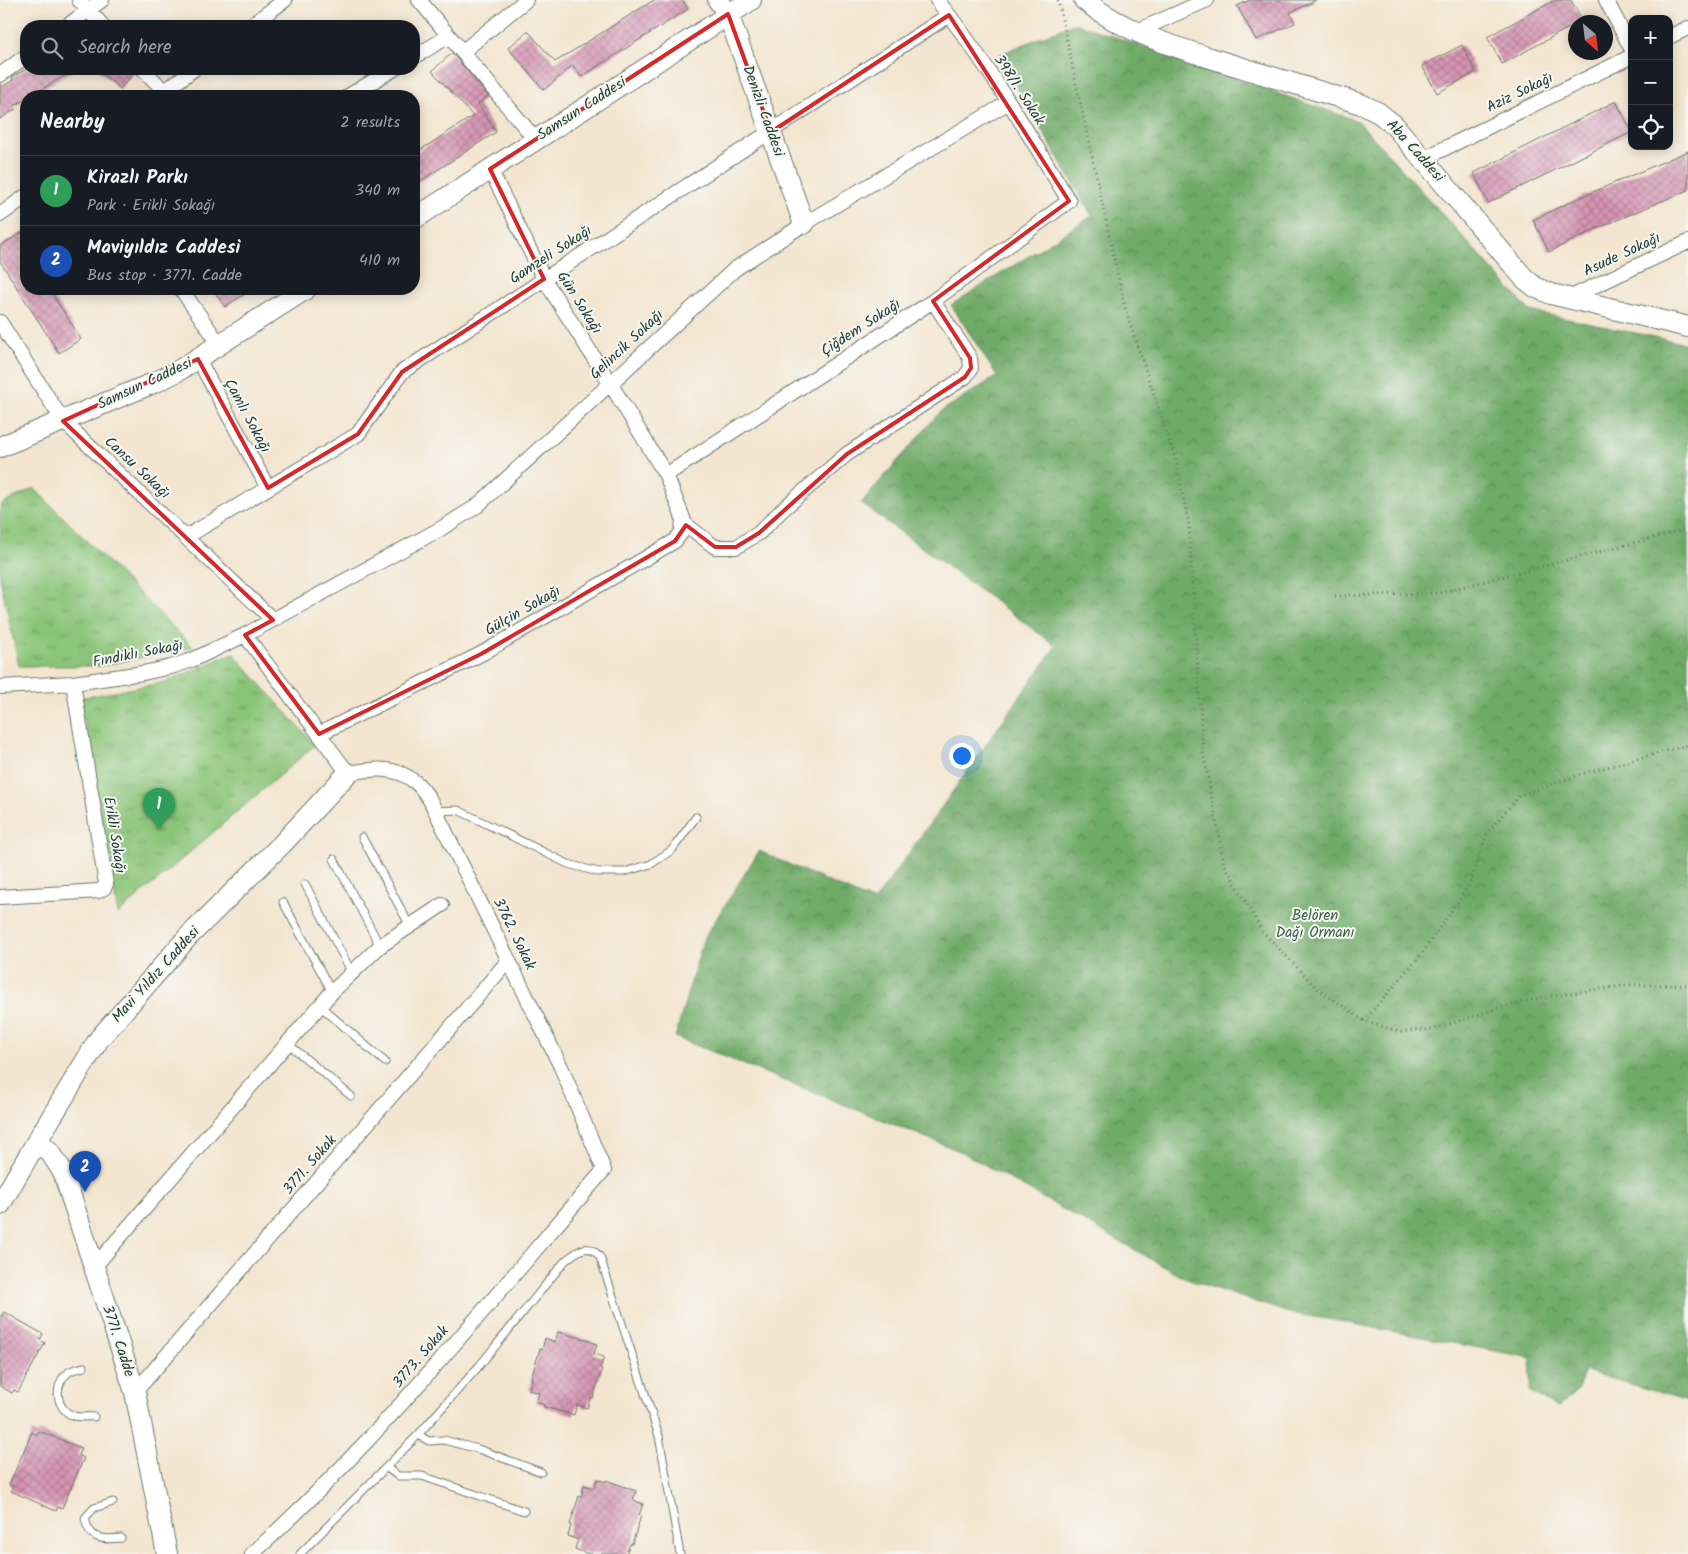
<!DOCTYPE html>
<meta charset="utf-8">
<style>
:root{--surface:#171b24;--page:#242831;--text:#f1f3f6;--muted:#9ea1a6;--line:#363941;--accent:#7c3aed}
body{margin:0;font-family:Kalam,sans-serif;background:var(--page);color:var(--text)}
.controls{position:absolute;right:15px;top:15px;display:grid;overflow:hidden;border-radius:10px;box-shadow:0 2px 12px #0003}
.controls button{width:45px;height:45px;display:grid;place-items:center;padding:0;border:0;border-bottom:1px solid var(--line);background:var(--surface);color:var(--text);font:25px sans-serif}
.compass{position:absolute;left:1568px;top:15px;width:45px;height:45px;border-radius:50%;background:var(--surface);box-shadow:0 2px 12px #0003;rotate:152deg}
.you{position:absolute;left:961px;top:755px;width:18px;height:18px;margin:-12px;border:4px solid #fff;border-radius:50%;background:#1a73e8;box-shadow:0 0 0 8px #1a73e833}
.badge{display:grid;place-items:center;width:32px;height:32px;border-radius:50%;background:var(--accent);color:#fff;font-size:16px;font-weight:700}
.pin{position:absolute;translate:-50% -41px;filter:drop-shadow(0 1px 2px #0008)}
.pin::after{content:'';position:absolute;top:26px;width:18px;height:15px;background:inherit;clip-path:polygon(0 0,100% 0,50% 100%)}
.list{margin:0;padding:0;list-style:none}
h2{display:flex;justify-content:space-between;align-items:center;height:65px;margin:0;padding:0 20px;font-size:21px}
h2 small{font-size:16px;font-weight:400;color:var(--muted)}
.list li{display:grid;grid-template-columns:32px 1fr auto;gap:15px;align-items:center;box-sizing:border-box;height:70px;padding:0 20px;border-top:1px solid var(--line)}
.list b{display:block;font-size:19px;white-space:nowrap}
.list p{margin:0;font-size:16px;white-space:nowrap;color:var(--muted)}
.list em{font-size:16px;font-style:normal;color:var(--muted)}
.icon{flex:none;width:28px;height:28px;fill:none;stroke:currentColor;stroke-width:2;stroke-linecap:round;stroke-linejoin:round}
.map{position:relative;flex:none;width:1688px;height:1554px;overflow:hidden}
.search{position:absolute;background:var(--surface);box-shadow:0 2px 12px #0003;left:20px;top:20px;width:400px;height:55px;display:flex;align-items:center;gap:12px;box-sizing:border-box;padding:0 18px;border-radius:20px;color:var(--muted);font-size:19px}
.panel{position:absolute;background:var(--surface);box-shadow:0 2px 12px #0003;left:20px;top:90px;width:400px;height:205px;border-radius:20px}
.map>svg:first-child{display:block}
</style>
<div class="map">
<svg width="1688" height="1554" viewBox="0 0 1688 1554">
<defs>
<pattern id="forest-crowns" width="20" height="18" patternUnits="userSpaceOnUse" patternTransform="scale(1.25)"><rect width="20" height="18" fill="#6faa68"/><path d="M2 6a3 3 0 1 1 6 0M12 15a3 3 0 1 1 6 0" fill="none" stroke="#5b8c56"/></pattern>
<pattern id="park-tufts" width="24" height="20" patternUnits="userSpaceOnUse" patternTransform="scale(1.25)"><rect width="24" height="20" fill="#8ac478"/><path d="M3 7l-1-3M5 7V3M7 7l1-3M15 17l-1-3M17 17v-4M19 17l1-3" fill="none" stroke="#70a063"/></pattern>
<pattern id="building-cross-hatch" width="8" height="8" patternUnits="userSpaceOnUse" patternTransform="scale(1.25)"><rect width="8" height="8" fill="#d694b3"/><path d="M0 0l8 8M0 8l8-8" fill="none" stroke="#ad7a92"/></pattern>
</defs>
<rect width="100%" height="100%" fill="#f6f6f2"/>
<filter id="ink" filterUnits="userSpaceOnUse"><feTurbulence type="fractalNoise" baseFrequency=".02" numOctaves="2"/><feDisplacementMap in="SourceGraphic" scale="10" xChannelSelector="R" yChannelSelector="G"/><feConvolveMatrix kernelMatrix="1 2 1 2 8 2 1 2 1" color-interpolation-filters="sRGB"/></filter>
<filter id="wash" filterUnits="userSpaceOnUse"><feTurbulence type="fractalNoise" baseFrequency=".0096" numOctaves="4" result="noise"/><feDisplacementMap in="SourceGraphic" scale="20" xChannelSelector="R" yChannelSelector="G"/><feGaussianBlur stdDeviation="1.12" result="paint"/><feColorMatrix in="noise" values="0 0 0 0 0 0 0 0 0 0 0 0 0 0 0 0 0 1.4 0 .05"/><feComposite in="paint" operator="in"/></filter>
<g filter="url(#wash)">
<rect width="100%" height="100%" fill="#f3e5cf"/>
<path fill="url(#forest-crowns)" stroke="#47744e" d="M1075,23L1358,121L1530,311L1688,344V1401L1585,1371L1578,1390L1558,1407L1530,1392L1531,1358L1333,1320L1289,1313L1186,1279L962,1152L675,1037L703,940L759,851L874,902L1056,646L861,503L940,412L997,376L951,305L1092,216L998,55Z"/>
<path fill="url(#park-tufts)" stroke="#548056" d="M34,488L193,647L100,666H19L0,578V505Z
M233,653L315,745L118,914L80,698L166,682Z"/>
<g id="blocks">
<path fill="url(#building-cross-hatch)" d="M654,0H682L688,9L581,77L573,65L544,90L508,48L528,31L555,62Z
M1250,0H1316L1290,13L1295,23L1256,40L1237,6Z
M1555,0H1571L1582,20L1576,22V24L1502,64L1487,37Z
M1462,45L1476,72L1437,93L1422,66Z
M452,53L488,96L478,104L496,132L414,185V154L473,116L432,71Z
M26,69H76L31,96H26V99L14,106L16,109L0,119V84L2,87L13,80L12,77Z
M97,69H134L135,72L120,89Z
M1616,101L1632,132L1488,203L1474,173Z
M1688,151V190L1598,228L1549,252L1533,220L1570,202Z
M26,230V289H49L81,339L59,353L0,261V246Z
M213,289H252L225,307Z
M4,1312L43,1334L40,1340L45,1343L18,1392L14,1390L12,1393L0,1386V1318Z
M558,1332L589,1340V1341L597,1344L594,1354L604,1357L600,1368L602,1369L593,1398L591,1397L587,1408L577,1405L574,1415L544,1407V1405L536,1402L539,1393L529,1390L532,1378H531L540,1349L542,1350L545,1338L555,1342Z
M39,1431L81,1448L78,1455L84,1458L62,1508L58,1507L56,1511L11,1491L13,1487L9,1485L32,1432L37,1435Z
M597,1479L606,1482V1480L636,1491L633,1500L643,1504L639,1515L641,1516L632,1544H630L626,1554H589L575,1549L578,1540L568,1536L571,1525H570L579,1496L581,1497L584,1485L594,1488Z"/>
</g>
</g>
<g filter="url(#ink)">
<use href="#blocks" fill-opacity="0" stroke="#69786a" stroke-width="1"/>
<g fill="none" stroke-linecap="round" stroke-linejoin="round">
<defs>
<path id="lane" d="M436,811L458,810L568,864L598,872H624L651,864L672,850L696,817
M362,837L410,926
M334,859L380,946
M305,884L352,973
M283,902L332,992
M320,1006L385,1062
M287,1043L351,1096
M84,1367C79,1368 73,1369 69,1372C53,1383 55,1410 74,1416C80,1418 88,1416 94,1417
M418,1435L429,1441L444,1440L478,1449L541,1472
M387,1468L398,1476H422L524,1511
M113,1502L94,1508L85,1518C89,1540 102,1540 121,1538
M300,1554L418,1435L480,1365L565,1261C578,1251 587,1241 600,1257L659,1436L680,1554"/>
<path id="street" d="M79,0L103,26
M419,0L535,139
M1606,0L1632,50
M67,26L102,0
M250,26L285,0
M1135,32L1207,0
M1669,37L1688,28
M462,52L526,0
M414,57L449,36
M143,69L169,96
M0,75L26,56
M158,96L194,69
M348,96L394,69
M1423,159L1632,56
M0,215L26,196
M181,289L220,345
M1569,298L1688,242
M0,322L63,421L273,620
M198,359L268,488
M666,475L933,301L1069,201C1028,133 987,62 937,0
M684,523L715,547H736L759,533L782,510L847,454L965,377L971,368L970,358L933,301
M186,537L358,434L402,372L949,15
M245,635L348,773C372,769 395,765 415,782C421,786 426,794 430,800L561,1067L604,1170C490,1301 381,1438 252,1554
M0,687L73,683L143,673L171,667L192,660L245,635L442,528L477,506L735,269L804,224L1009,102
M319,734L481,654L675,541L682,532L683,518L666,475L610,383L544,279L490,169
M0,897L99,891L104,888L106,884L73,683
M94,1267L332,992L380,946L442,905
M135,1392L509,960"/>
<path id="secondary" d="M718,0L728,14L804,224
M1084,0C1127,35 1182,49 1233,65C1276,78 1318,91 1361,104L1379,113L1394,125L1524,278L1535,287L1551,294L1688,327
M414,219L751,0
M0,447L158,381L178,371L306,289
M37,1141L50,1152L63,1172L135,1392L167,1554
M0,1205L37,1141L99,1039L187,938L283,843L348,773"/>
</defs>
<use href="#lane" stroke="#69786a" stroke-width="9"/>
<use href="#street" stroke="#69786a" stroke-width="16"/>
<use href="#secondary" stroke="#69786a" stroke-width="22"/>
<path stroke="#69786a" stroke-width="3" stroke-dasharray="1 4" stroke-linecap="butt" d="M1058,0L1126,312L1176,460L1189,527L1203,751L1224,863L1262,931L1317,988L1364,1021L1400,1032L1434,1029L1495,1009L1539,998L1629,985H1688
M1335,596L1439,593L1688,529
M1364,1021L1423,952L1468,887L1487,833L1519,796L1581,774L1688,745"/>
<use href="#lane" stroke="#fff" stroke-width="7"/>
<use href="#street" stroke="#fff" stroke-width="14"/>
<use href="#secondary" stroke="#fff" stroke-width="20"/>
</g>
</g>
<path fill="none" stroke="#d62828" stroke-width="4" stroke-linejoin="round" d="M728,14L771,132L949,15L1069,201L933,301L970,358L971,368L965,377L847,454L759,533L736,547H715L686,525L675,541L481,654L319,734L245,635L273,620L63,421L198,359L268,488L358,434L402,372L544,279L490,169Z"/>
<g text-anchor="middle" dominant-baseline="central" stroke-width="4" stroke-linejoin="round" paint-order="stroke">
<g font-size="15" fill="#1f3d34" stroke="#f6f6f2">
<text transform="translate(1019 90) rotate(57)">398/1. Sokak</text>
<text transform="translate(1520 93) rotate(-26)">Aziz Sokağı</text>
<text transform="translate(582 109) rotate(-33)">Samsun Caddesi</text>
<text transform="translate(763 111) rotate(70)">Denizli Caddesi</text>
<text transform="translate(1415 151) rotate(48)">Aba Caddesi</text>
<text transform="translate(551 255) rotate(-33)">Gamzeli Sokağı</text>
<text transform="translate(1622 255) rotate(-25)">Asude Sokağı</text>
<text transform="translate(579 303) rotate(58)">Gün Sokağı</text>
<text transform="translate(861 328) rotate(-33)">Çiğdem Sokağı</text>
<text transform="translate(627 345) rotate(-43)">Gelincik Sokağı</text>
<text transform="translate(145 384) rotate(-25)">Samsun Caddesi</text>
<text transform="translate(247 416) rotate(62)">Çamlı Sokağı</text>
<text transform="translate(137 468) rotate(43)">Cansu Sokağı</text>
<text transform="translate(523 611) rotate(-30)">Gülçin Sokağı</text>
<text transform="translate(138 654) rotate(-11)">Fındıklı Sokağı</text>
<text transform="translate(114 835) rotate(81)">Erikli Sokağı</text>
<text transform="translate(514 934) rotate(64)">3762. Sokak</text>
<text transform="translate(156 975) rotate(-48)">Mavi Yıldız Caddesi</text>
<text transform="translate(310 1165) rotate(-49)">3771. Sokak</text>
<text transform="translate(118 1341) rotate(72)">3771. Cadde</text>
<text transform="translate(421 1357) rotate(-49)">3773. Sokak</text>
</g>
<g font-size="15" fill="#3a5f45" stroke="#f6f6f2">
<text x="1315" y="916">Belören<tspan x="1315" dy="17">Dağı Ormanı</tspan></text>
</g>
</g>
</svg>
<div class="controls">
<button>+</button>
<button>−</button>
<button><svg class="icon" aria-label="locate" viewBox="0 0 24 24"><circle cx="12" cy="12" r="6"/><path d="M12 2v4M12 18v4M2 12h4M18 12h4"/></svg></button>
</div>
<svg class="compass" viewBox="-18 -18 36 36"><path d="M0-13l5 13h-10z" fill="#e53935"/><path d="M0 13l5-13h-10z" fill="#9ea1a6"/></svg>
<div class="you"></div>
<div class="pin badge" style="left:159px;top:829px;background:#2e9e5b">1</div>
<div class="pin badge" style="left:85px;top:1192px;background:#1a4fb4">2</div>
<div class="search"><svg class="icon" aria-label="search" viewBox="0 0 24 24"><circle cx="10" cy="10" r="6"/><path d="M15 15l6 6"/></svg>Search here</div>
<section class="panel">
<h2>Nearby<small>2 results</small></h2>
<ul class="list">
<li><span class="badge" style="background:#2e9e5b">1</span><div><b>Kirazlı Parkı</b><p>Park · Erikli Sokağı</p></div><em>340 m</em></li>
<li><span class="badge" style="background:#1a4fb4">2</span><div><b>Maviyıldız Caddesi</b><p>Bus stop · 3771. Cadde</p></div><em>410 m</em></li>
</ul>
</section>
</div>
